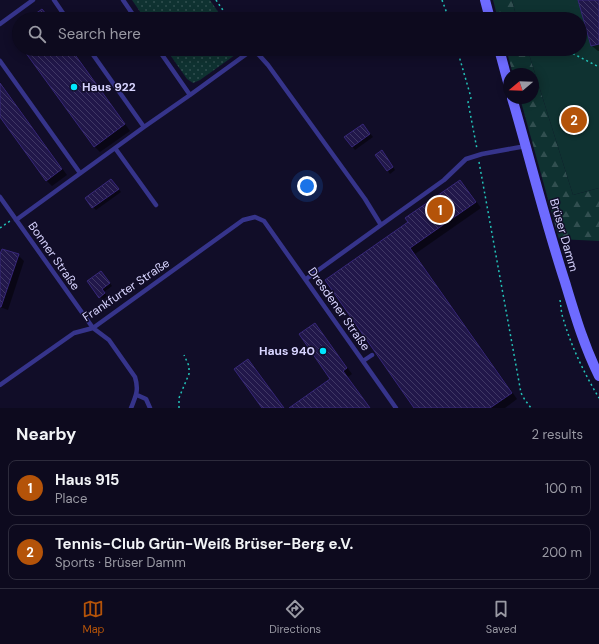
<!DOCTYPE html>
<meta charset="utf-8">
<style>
:root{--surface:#0d0a1e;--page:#1b182b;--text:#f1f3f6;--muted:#9a9aa4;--line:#2d2b3c;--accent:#b45309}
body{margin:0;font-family:"DM Sans",sans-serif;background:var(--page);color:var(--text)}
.compass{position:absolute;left:503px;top:68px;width:36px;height:36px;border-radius:50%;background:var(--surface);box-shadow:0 2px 10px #0003;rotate:251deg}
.you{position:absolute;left:307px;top:186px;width:14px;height:14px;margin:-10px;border:3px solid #fff;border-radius:50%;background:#1a73e8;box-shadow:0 0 0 6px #1a73e833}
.badge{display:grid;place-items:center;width:26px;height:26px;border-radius:50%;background:var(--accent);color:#fff;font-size:13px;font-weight:700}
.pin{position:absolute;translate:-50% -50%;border:2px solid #fff;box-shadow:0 1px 4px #0006}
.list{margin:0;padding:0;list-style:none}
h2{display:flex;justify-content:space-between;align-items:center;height:52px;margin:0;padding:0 16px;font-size:17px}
h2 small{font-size:13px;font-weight:400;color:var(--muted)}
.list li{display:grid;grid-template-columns:26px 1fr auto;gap:12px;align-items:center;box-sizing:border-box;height:56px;margin:0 8px 8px;padding:0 8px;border:1px solid var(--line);border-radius:8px}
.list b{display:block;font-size:15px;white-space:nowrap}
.list p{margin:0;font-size:13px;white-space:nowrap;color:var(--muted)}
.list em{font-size:13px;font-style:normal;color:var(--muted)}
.icon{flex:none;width:22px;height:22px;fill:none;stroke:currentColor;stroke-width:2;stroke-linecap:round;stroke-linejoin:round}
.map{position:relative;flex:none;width:599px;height:408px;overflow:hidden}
.search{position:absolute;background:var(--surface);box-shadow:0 2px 10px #0003;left:12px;right:12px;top:12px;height:44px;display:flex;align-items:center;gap:10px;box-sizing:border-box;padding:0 14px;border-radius:22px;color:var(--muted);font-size:15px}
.sheet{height:180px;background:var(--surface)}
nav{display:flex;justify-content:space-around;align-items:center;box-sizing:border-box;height:56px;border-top:1px solid var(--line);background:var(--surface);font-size:11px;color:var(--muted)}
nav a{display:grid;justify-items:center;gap:2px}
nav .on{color:var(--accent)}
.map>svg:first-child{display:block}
</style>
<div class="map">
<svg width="599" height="408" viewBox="0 0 599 408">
<defs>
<pattern id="grass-dots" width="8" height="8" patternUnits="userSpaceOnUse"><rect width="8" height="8" fill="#0f3231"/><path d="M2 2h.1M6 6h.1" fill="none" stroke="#314f50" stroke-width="1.8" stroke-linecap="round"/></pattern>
<pattern id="forest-firs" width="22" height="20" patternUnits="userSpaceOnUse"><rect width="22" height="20" fill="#0f3231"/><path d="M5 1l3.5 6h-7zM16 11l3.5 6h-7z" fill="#314f50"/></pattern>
<pattern id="building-back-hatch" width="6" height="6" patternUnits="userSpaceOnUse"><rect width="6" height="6" fill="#21174a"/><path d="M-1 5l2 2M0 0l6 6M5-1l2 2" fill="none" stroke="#403865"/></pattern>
</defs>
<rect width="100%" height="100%" fill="#110d28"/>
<path fill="url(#grass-dots)" d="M132,0H210L223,19H145Z
M166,49H238L235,55L200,80L193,83L187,79Z"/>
<path fill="url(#forest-firs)" d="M493,0H512L517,19H498Z
M528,51L573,195L599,188V241L559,239L520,98H533V74H513L508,56Z"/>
<path fill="#0f3231" d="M512,0H599V188L573,195L528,51L527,49H580V19H517Z"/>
<path fill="#0007" d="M579,0H599V51H598L592,46Z
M19,26V41L12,31Z
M25,49H72L130,131L100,152L94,146Z
M0,82L67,175L52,186L46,180L0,115Z
M363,125L373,137L355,150L345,137Z
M384,154L395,170L390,174L377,155Z
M111,180L121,192L96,210L93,207Z
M460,181L466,187L481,208L415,254L517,399L505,408H415L409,222Z
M18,255L24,261L8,310L0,307V257Z
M104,275L112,286L104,292L107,296L103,300L89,282Z
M315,324L320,330L352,374L348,377L370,408H291L332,379Z
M248,361L254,366L284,408H264Z"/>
<path fill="url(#building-back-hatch)" stroke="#372779" d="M578,0H599V44L591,46Z
M42,9L50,19H28Z
M23,49H71L125,124L94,147Z
M0,83L62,169L46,181L0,117Z
M363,124L370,134L352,147L344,137Z
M382,150L393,167L387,171L375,155Z
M111,179L119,189L92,208L85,198Z
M460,180L476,202L410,248L512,393L490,408H414L325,280L408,222L405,218Z
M2,249L19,254L1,307H0V254Z
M101,271L110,283L102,289L105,293L99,298L87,281Z
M315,323L347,368L343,371L370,408H289L330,379L299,334Z
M248,359L284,408H262L234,369Z"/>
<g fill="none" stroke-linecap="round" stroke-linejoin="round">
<path stroke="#23c3b9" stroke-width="1.5" stroke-dasharray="2 3" stroke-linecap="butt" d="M216,0L229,19
M442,0L449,19
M457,49L470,94L471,98L468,102L477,149
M564,49L599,67
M479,162L521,393L525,400L531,408
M0,228L10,221
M560,300C561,306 561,312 563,318C571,346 584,373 599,398
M179,408V398L181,393L189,374V366L184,355"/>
<path stroke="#36348b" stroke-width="4.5" d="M54,0L67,19
M123,0L136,19
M0,24L33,0
M89,49L144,127
M501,53L518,49
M0,61L80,173
M190,95L252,50L259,55L268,65L365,199L381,225L306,279
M115,148L156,205
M0,197L93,328L109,340L135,377C139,390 136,396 131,408
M16,220L144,127L190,95L158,49
M381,225L444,180L466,159L482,154L526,146
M363,361L372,355
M0,385L74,333L93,328L243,220L255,217L264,221L396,408
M137,395L146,399L150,408"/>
<path stroke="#6e6bff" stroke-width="10" d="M485,0L490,19
M499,49L509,86
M512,98C530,159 545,221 565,282C575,315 584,346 599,376"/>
</g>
<g fill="#00e6ff" stroke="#110d28" stroke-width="1.5">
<circle cx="74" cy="87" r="4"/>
<circle cx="323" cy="351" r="4"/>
</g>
<g text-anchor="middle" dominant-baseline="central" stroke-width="3" stroke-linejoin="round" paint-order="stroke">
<g font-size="12" font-weight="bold" fill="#d8d4ff" stroke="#110d28" text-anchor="start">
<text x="82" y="87">Haus 922</text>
<text x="315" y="351" text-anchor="end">Haus 940</text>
</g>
<g font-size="12" fill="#d8d4ff" stroke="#110d28">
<text transform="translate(564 235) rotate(74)">Brüser Damm</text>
<text transform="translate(54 256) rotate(55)">Bonner Straße</text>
<text transform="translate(126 290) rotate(-34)">Frankfurter Straße</text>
<text transform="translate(339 309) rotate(55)">Dresdener Straße</text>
</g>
</g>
</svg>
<svg class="compass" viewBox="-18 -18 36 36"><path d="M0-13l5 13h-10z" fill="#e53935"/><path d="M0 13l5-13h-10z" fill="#9a9aa4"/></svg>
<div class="you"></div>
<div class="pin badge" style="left:440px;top:210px">1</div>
<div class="pin badge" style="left:574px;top:120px">2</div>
<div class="search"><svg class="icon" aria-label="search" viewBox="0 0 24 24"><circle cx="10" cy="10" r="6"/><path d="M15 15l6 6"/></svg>Search here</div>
</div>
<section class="sheet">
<h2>Nearby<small>2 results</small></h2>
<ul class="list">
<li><span class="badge">1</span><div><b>Haus 915</b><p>Place</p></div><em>100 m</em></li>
<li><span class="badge">2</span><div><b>Tennis-Club Grün-Weiß Brüser-Berg e.V.</b><p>Sports · Brüser Damm</p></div><em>200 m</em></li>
</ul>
</section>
<nav>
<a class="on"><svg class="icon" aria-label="map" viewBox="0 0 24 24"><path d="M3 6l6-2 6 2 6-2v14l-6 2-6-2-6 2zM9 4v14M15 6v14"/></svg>Map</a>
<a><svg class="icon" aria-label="directions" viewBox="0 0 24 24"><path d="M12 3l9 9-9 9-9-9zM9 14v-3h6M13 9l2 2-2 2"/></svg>Directions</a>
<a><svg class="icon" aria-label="saved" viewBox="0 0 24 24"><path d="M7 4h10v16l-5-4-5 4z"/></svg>Saved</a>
</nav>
